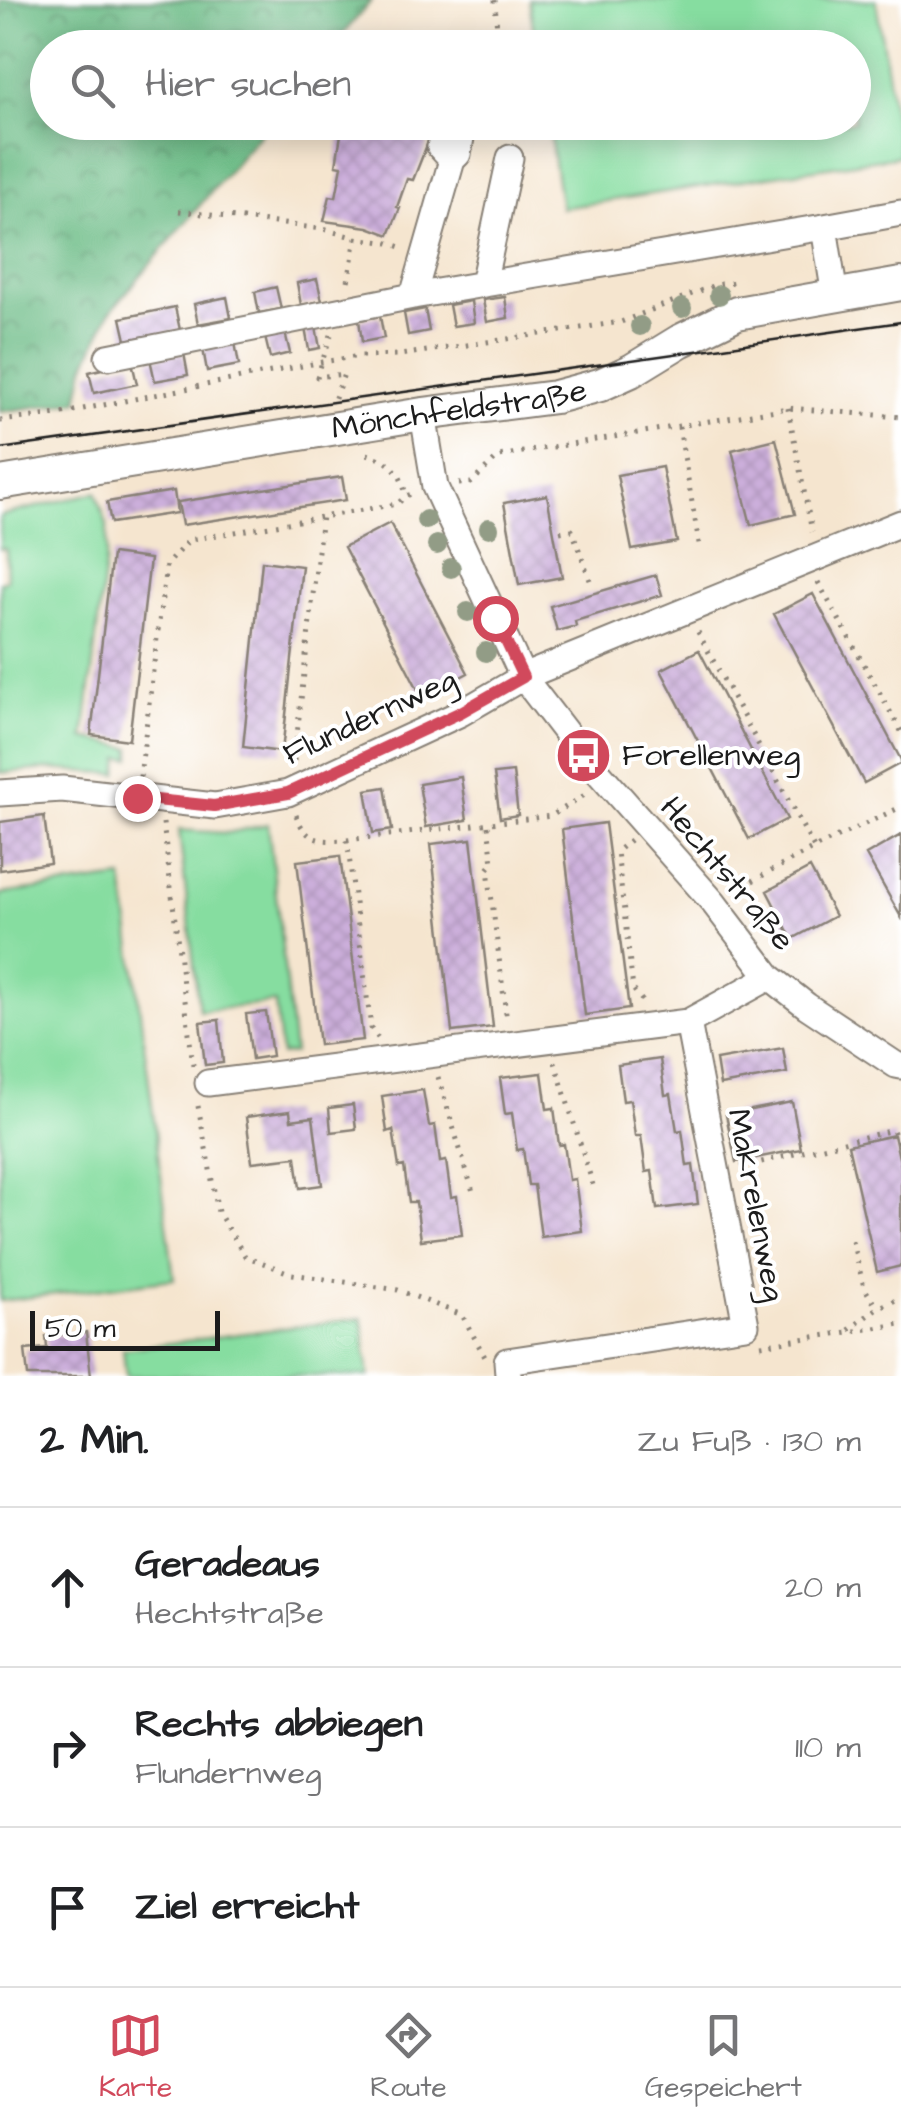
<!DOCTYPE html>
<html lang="de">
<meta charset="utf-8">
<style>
:root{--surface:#fff;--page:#f2f2f2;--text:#202124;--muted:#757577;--line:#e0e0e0;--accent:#d1495b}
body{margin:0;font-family:"Architects Daughter",sans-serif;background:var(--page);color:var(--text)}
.scale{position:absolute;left:30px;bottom:25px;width:190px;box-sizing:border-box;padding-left:10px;border:5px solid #1c1c1c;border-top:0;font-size:28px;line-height:35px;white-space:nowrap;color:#1c1c1c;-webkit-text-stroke:8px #fff;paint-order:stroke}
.stop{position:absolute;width:30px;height:30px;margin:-22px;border:8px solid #d1495b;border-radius:50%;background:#fff}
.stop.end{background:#d1495b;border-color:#fff;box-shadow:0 2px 10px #0008}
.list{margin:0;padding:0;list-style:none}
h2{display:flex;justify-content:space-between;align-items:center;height:130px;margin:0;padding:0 40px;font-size:42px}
h2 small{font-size:32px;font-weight:400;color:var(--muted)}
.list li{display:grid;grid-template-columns:65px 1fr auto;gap:30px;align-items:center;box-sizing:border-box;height:160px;padding:0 40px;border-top:2px solid var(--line)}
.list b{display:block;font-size:38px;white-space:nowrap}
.list p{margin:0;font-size:32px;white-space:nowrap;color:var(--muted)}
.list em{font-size:32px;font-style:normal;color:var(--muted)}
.icon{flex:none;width:55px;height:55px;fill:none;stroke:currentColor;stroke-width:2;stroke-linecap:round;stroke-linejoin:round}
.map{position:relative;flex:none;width:901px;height:1376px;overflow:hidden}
.search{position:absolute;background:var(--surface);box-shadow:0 5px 25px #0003;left:30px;right:30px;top:30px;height:110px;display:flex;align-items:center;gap:25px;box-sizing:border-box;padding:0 35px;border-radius:55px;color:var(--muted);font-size:38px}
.sheet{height:610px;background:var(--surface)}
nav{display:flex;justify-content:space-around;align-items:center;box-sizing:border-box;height:140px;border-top:2px solid var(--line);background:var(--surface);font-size:28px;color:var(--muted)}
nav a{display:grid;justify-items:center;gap:5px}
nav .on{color:var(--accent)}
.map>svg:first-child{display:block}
</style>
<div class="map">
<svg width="901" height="1376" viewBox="0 0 901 1376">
<defs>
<pattern id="forest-crowns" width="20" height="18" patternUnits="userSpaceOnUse" patternTransform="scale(2.5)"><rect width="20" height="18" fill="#6cbc86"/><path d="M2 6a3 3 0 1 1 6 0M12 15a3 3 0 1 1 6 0" fill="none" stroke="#58986d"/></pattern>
<pattern id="building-cross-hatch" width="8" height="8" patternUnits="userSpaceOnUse" patternTransform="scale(2.5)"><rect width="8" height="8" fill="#ccafdb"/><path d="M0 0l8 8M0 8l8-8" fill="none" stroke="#af96bb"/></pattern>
</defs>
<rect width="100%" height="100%" fill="#fff"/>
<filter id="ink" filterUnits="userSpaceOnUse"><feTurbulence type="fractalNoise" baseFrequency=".01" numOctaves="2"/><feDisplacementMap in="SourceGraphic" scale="20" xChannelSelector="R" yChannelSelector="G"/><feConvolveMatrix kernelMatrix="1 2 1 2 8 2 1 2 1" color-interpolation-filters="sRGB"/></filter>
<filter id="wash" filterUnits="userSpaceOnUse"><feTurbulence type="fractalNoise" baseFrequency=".0048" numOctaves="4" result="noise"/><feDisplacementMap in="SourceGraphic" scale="40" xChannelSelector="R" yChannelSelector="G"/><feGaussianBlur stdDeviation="2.25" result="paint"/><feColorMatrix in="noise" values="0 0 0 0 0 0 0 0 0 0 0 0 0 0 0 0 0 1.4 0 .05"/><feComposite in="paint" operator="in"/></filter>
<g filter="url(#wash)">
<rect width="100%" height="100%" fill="#f5e5cf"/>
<path fill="#86dda0" stroke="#517c5e" stroke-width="2.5" d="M529,0H876L900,156L561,208L548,123L854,122V48L536,47Z
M96,492L107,525V548L84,738L131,748V758H120L118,774L48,769L0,773V582L7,580L6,549H0V516Z
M268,824L294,1053L281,1055L275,1003L199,1011L179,830L228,833Z
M123,878L174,1279L0,1301V894Z
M362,1318L369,1376H126L123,1349Z"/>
<path fill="url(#forest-crowns)" stroke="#446c51" stroke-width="2.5" d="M0,0H372L332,47L48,48V122L269,123L110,312L85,367L78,401L0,412Z"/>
<g id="blocks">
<path fill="url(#building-cross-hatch)" d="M343,122H436L413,180L407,179L397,207L400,208L389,235L368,227L324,221L330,196L336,197L342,166L336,165Z
M317,279L322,301L301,305L297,283Z
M276,287L281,309L259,313L255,292Z
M227,297L231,318L198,324L194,304Z
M505,297L508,318L487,322L483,300Z
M471,301L474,323L453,326L449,305Z
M175,307L180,330L126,340L121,318Z
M425,309L429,331L408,335L404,313Z
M380,316L384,338L362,342L359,320Z
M316,327L320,348L309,350L305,328Z
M285,332L290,353L270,358L265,337Z
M235,342L239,365L207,371L203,349Z
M184,353L188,375L155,381L150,359Z
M132,362L137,384L94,393L89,372Z
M776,439L795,514L751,525L732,450Z
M662,467L677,542L632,550L617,475Z
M342,477L346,500L182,525L178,502Z
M174,491L177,513L111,523L107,502Z
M547,495L562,577L519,585L504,503Z
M390,523L468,673L422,697L344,547Z
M112,554L150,559L129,740L91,735Z
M262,561L302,566L282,752L243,747Z
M656,575L662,595L575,621L576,626L557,631L550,606Z
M813,594L901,760V763L864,783L774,614Z
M699,650L787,819L749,839L661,670Z
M513,772L518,815L500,818L494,774Z
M461,777L467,820L426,827L419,784Z
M385,787L392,830L373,833L366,790Z
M44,816L50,863L0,870V822Z
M605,823L629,1009L585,1015L562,829Z
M901,835V917L866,855Z
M471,839L493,1027L452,1032L431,844Z
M340,856L363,1040L319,1045L297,861Z
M810,868L835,916L792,939L767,891Z
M266,1012L272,1056L252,1059L246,1014Z
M219,1020L223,1063L205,1065L200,1022Z
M783,1048L787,1073L720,1085L716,1060Z
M660,1059L665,1095L671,1094L677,1131L682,1130L687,1166L693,1165L698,1204L657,1209L652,1171L646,1172L641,1136H635L630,1100L623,1101L618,1065Z
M542,1073L547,1109L554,1108L559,1145L564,1144L569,1180L575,1179L582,1231L541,1237L534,1185H528L523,1149L517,1150L512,1113L505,1114L500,1078Z
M423,1090L429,1126L435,1125L440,1162L446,1161L451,1197L457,1196L462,1235L421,1240L416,1202H409L404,1166L399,1167L393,1130L387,1132L382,1096Z
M792,1102L801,1149L736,1162L726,1115Z
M353,1105L356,1129L331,1132L329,1108Z
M290,1111L291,1120L313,1117L322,1185L300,1188L296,1157L252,1162L246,1117Z
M894,1135L901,1167V1266L877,1272L848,1145Z
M86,1332L91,1376H28L25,1350L47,1348L46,1336Z"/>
</g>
</g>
<g filter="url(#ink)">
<use href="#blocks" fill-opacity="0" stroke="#888076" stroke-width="2.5"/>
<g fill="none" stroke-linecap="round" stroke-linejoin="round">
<defs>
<path id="minor" d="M446,122L440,147L452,160
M824,227L901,213
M483,284L510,158
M413,296L452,160L458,154L464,122
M108,357L413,296L824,227L835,296
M423,414L435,487L523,677L583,755L713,902L770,977L807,1006L896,1065L901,1066
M0,793L62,789L215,806L288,793L461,713L523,677L901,523
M208,1083L688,1022L770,977
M508,1374L507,1361L746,1325L688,1022"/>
<g id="major">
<path id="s1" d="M0,483L423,414L555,397L600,385L631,371L680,341L737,313L901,284"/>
</g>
</defs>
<use href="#minor" stroke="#888076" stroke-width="29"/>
<use href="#major" stroke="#888076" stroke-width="36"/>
<path stroke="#888076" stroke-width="5" stroke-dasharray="2.5 8" stroke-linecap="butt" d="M495,0L498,48
M179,211L323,229L356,238L347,287
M356,238L389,243L401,247
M331,335L317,377L344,374L334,400
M788,408L812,532
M0,421L58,414L322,362L360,356L400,355L621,322L715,285L735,282
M679,427L700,549
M367,454C391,461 401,471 406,496
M459,484L471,483L499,456L788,408L901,417
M560,532L572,530L591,583
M818,582L901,731
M698,632L814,848
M294,761L322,516
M140,777L166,565L189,540L397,504L406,496L414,493
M296,815C307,843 320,841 347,840L551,816L588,793
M163,823L193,1065
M488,826L493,863L488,869L507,1022
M347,840L371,1028L378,1038
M630,840L617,851L633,989L644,1003
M734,891L814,848L901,807
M555,1062L593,1185
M438,1077L474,1195
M198,1106L218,1212L245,1256L292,1274L398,1290L462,1315L485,1357
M741,1167L893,1130L901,1150
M852,1241L864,1287L877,1308
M849,1330L877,1308L901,1298
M761,1345L901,1324"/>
<use href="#minor" stroke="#fff" stroke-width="25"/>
<use href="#major" stroke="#fff" stroke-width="32"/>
<path stroke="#1c1c1c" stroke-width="2.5" d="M0,449L901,322"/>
</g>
<g fill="#929c86">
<circle cx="719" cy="295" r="10"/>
<circle cx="682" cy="308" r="10"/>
<circle cx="640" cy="326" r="10"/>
<circle cx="426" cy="520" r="10"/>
<circle cx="489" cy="528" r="10"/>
<circle cx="437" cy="545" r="10"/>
<circle cx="451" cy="568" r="10"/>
<circle cx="468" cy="612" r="10"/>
<circle cx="486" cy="652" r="10"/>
</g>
</g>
<g fill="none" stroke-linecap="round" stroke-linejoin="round" filter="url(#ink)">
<path stroke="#d1495b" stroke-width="12" d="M137,798L214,806L288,793L461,712L523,677L495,618"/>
</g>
<defs>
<symbol id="bus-disc" viewBox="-11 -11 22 22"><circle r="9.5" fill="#d1495b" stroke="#fff"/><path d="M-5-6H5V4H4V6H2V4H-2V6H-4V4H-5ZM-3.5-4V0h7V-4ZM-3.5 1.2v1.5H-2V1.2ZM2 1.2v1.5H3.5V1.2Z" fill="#fff"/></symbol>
</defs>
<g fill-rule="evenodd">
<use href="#bus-disc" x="552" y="724" width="63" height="63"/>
</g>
<g text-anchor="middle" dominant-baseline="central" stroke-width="8" stroke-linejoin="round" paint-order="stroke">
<g font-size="32" fill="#1c1c1c" stroke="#fff">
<text stroke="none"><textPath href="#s1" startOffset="465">Mönchfeldstraße</textPath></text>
<text transform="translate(370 717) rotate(-25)">Flundernweg</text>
<text transform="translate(727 874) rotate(50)">Hechtstraße</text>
<text transform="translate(756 1205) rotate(79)">Makrelenweg</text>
</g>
<g font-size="32" fill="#1c1c1c" stroke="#fff" text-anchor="start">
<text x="622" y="755">Forellenweg</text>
</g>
</g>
</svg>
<div class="scale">50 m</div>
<div class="stop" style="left:495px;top:618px"></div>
<div class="stop end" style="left:137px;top:798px"></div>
<div class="search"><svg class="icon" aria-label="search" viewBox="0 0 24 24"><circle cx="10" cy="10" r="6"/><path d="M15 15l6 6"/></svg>Hier suchen</div>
</div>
<section class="sheet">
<h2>2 Min.<small>Zu Fuß · 130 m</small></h2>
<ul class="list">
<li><svg class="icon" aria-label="ahead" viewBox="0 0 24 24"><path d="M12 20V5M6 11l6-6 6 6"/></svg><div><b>Geradeaus</b><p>Hechtstraße</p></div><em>20 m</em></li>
<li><svg class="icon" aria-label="right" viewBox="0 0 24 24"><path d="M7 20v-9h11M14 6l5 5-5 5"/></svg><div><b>Rechts abbiegen</b><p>Flundernweg</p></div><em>110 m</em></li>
<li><svg class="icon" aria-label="arrive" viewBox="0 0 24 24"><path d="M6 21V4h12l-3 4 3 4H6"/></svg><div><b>Ziel erreicht</b></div></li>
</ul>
</section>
<nav>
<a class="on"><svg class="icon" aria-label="map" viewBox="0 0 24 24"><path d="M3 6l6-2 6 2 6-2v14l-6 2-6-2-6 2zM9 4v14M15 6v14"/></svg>Karte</a>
<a><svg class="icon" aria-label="directions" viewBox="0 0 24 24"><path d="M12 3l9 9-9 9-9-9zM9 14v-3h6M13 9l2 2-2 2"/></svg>Route</a>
<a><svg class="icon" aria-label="saved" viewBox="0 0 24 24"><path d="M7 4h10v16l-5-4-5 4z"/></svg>Gespeichert</a>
</nav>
